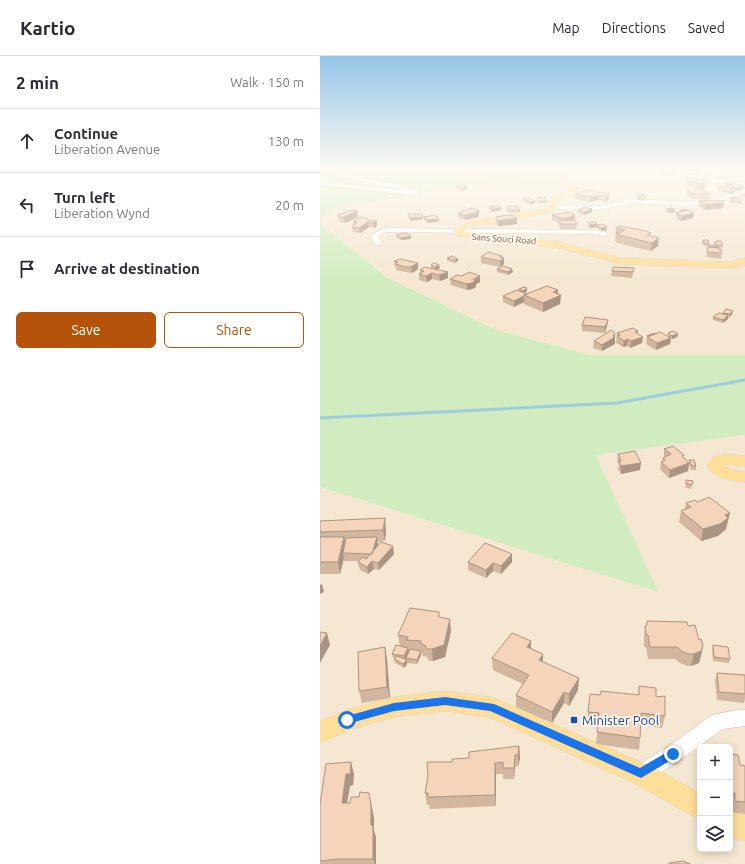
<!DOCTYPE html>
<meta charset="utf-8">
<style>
:root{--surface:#fff;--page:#f2f2f3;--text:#2b2b33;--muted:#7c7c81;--line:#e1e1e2;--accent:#b45309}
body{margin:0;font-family:Ubuntu,sans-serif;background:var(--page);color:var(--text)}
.controls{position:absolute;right:12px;bottom:12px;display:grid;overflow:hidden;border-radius:6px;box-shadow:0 2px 10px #0003}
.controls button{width:36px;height:36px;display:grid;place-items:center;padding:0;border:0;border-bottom:1px solid var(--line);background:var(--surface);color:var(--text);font:20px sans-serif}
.stop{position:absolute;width:12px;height:12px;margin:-9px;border:3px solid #1a73e8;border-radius:50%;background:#fff}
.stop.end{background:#1a73e8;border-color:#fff;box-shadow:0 1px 4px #0008}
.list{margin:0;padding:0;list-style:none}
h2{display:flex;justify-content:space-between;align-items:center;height:52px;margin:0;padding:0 16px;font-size:17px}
h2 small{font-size:13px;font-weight:400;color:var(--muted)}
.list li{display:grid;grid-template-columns:26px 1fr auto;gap:12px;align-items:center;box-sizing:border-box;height:64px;padding:0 16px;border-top:1px solid var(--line)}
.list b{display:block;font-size:15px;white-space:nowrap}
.list p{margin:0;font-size:13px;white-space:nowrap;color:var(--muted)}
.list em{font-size:13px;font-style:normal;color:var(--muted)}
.actions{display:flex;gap:8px;padding:12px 16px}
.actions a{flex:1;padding:9px 0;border:1px solid var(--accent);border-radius:6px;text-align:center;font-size:14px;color:var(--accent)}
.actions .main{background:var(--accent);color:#fff}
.icon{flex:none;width:22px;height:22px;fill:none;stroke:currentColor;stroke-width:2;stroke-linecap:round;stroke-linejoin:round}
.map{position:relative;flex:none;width:425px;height:808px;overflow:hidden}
header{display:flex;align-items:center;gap:24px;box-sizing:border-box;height:56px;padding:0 20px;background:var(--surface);border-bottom:1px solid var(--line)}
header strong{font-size:19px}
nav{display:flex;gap:22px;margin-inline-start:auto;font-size:14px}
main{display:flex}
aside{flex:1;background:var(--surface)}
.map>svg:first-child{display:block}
</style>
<header>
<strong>Kartio</strong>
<nav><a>Map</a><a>Directions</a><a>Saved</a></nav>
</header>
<main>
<aside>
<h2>2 min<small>Walk · 150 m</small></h2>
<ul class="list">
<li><svg class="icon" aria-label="ahead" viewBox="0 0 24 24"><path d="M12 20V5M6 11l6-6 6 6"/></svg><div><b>Continue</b><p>Liberation Avenue</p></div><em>130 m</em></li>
<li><svg class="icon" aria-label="left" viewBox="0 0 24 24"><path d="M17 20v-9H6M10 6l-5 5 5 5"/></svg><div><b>Turn left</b><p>Liberation Wynd</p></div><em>20 m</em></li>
<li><svg class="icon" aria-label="arrive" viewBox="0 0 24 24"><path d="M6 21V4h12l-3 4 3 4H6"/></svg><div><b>Arrive at destination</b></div></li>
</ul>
<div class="actions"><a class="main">Save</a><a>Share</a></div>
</aside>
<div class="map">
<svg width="425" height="808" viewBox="0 0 425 808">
<rect width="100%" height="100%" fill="#fdf5e4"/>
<path fill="#f5e7d2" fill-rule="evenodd" d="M310,112H425V299H271L176,274L66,221L0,167V163L14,152L138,131Z
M425,379V808H0V431L337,536L276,399ZM380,691H410V793H380Z"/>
<path fill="#d1ecc1" d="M0,112H310L138,131L14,152L0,163Z
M0,167L66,221L176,274L271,299H425V379L276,399L338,536L0,431Z"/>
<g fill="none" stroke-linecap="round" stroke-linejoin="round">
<path stroke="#9dcedb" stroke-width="3" d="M0,362L297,347L425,324"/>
<defs>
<path id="minor" d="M7,112H15L29,119L92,132L101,137L98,139H89L0,129V125L88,135L25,122Z
M371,112L360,115L355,119L352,117L357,112Z
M373,112L399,114L401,112H409L394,123L425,127V131L388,126V122L394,117Z
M425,133V137L398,146L366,150L310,147L281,154L234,153L230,151L234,149L281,150L310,143L366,146L397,142Z
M66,172L271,174L287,176L288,178L284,180L271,178L67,176L58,180L62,187L61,189H55L50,179Z
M417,654H425V670L403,673L360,704L328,725L321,727L314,725L311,718L314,711L346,692L392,659Z"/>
<path id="major" d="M44,112H97C89,118 52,118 44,112Z
M140,112H153L175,119L241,124L253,127L258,134L253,139L238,145V151L231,157L153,170L144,175L145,176L235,185L301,202L411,206L425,202V209L411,212L301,208L234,191L138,180L134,174L150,165L225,153L230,150L231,142L249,134L247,131L240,128L174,123Z
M406,398L425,400V410L406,408L403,409L413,414L425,416V426C411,425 396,423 387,410L393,401Z
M125,635L171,641L179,644L330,710L380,737V764L312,726L169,661L125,655L74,661L31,673L0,687V665L27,654L74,641Z
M410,755L425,759V785L410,781Z"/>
</defs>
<use href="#minor" stroke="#d0bcaa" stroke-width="1"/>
<use href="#major" stroke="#dcd4cf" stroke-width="1"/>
<use href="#minor" fill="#fff" fill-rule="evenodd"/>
<use href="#major" fill="#ffde99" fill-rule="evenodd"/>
</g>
<path fill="#d2b6a0" d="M352,112L356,117L354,120L340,119L341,114Z
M413,112H425V115L418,116Z
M379,116L375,120L368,119V117Z
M379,124L385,131L380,133L367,130V125Z
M404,126L413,128L412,130H424L423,133L415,135L413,134L414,137L410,138L398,135V131L410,132V131H405L404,129Z
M136,130L148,133L141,135L136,132Z
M367,134L390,138L389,143H374L367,139Z
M425,137V141L422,140V138Z
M255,138H289V143L286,146L278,144L270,146L255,143Z
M317,141L326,142L325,145L317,144Z
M411,141L421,146V148L411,147V145L410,144Z
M217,142L227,145V147H218Z
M203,143L215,147L210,149L203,145Z
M379,145H395L403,152L385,154L378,150Z
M169,151L181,154L172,156L169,154Z
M187,151L200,154V156L189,157L187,154Z
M346,153L355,156L349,157L346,155Z
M258,154L272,156L264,159L258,157Z
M360,154L374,157L373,162L361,165L356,162V157L359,156Z
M138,157L159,160H158V161L145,164L138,162Z
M18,159L38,161L25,167L20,166Z
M232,159H255V164L257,168L256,173H240L239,167L232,164Z
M104,161L119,165L108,167L104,164Z
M176,161L197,162V168L178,170L176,167Z
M48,163V164L57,170L54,172L49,171L40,177L33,176L32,171L33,170V169L34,168L33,166Z
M268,167L287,171V174L281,175L277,172V171L270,172L268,170Z
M296,172L331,180L338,190L331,195L297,187V186L295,185Z
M76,179L91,180V183L81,184L77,182Z
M383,184L389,187V190H384L382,187Z
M396,185L403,189V191L400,192L399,194H402L401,203L386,201L388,191L394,189V187L396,186Z
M161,201L184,202V208L180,211L161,207Z
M127,202L138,205L135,207L127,205Z
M74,205L98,207V213L92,217L86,216L76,214V211H75Z
M111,209L120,212L116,213L128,222L120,225L112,223L107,226L99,224V218L100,217V214L111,212Z
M314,212L312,222L291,220L292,215Z
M177,213H192L193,216L188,219L177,216Z
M130,223L160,226L156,228V231L152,233L147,234L131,229Z
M207,232V235L204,237L207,238H238L240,248L223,256L204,248V246L194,251L183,246V240L199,235V233Z
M403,257L412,258L409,262L408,261V263L403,267L393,264V261L402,258Z
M288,264L287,270L285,277L262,275V269Z
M318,275V278L322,287L310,292L307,290L303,291L296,287L297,277Z
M348,277L358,278L357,281L352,283L351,282L350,288L336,294L326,288L327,280L335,278L348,280Z
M295,279V288L282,295L273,292L274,285Z
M344,393L364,402L369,407V404L376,410V414H371L369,408L368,415L349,422L340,413L341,406L342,405L343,402L344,401Z
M298,398L320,414L301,418L298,413L299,408L297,406Z
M366,424L373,425L371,433L365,431Z
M366,447L408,469H407L406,473L398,480L381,485L359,466L361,455L365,453Z
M0,465L66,474L65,485L57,486V490L74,498L59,514L54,513L48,518L40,514L38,506L39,505H24V502L20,518H0Z
M148,506H192L181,518L173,515L166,522L148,514Z
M120,562L131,575L125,601L113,605H109L107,601L103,600L102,597H101V599L97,608L87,607V608L84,612L75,607L74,603L75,602H73L72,598L80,590L78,579Z
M327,565L368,570L381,600L379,607L371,610H367L360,607L355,603H328L326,591H324V581L325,570H326Z
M211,585V593L223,598V606L259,622L258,634L249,650L244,647L232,667L196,651V639L203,628L173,614L172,602Z
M393,589L410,603L409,607L393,605L392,593Z
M65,591L67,603L70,642L42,647L39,635Z
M397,617L425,619V643L424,647L397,644L395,625Z
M319,630L336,641L345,660L342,672L321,669L320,682L319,694L276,688L278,669L267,668L268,656L280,639H318Z
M199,690L200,702L198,710L195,711L194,723H183V718H176V750L110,753L109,749H107L105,737L132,706Z
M410,698L420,709L425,710V758L411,756V749H410Z
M34,718L33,729L30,730L27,747H30L39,741L49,737L54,762V775L56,781V808H0V748Z"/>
<path fill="#ab9482" d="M357,113L356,117L354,120L355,115Z
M379,114V116L375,120L376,118Z
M386,126L385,131L380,133V128Z
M148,130V133L141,135V132Z
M424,130L423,133L415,135V132Z
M413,133V135H415L414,137L410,138L411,134Z
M289,138V143L286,146V141Z
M279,139L278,144L270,146V141Z
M215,145V147L210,149V146Z
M404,147L403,152L385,154L386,148Z
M181,152V154L172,156V153Z
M272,153V156L264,159V156Z
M349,154H355V156L349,157Z
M37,155L38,161L25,167L24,161Z
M159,155V160H158V161L145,164V159Z
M374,157L373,162L361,165L362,160Z
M255,159V164L244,168V163Z
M103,161V163L90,165V162Z
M197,162V168L178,170V165Z
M48,163L49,166H48L49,171L40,177L39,172Z
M119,163V165L108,167V164Z
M57,165V170L54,172L53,167Z
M277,168V171L270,172V169Z
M287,171V174L281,175V172Z
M91,180V183L81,184V182Z
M339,182L338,190L331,195L332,187Z
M182,200V204L184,202V208L180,211V201Z
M138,203V205L135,207V204Z
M98,207V213L92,217L91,211Z
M119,209L120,212L115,214V211Z
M192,213L193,216L188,219V216Z
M128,216V222L120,225L119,219Z
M112,217V223L107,226L106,220Z
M160,220V226L156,228V231L152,233L147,234V228Z
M207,232V235L203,238V235Z
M238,234V240L241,239L240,248L223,256V247L233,236Z
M204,240V246L194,251V245Z
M413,255L412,258L409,262L410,258Z
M408,259V263L403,267V264Z
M288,264L287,270L285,277V271Z
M358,278L357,281L352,283V280Z
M295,279V288L282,295V289L293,280Z
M323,281L322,287L310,292L311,285Z
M351,282L350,288L336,294L337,287Z
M308,283L307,290L303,291L304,285Z
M321,407L320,414L301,418V410Z
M369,407L368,415L349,422L350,414Z
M410,457L406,473L398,480L381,485L383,473L405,459Z
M65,462L66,474L65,485L63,474Z
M24,481L26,492L23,497L24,502L20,518L18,506Z
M57,481L58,489L53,505L52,498Z
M73,490L74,498L59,514L58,507Z
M192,498V506L181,518V510Z
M52,505L54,513L48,518L47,511Z
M173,507V515L166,522V514Z
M2,528L4,536L0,538V529Z
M130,563L131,575L125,601L113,605L112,593Z
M7,577L10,589L0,607V590Z
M211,585V597L207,591Z
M383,589L381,600L379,607L371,610L374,598Z
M65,591L67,603L70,642L67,631Z
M88,592L89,596L85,604L84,600Z
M101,595V599L97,608V604Z
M223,598V610L219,604Z
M87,604V608L84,612L83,608Z
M259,622L258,634L249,650V638Z
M244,636V647L232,667V656Z
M199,690L200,702L198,710V699Z
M195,699V711L194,723V712Z
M31,706L34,718L33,729L30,730L25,759L22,747L26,718Z
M175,707L176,718V750L175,739Z
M49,737L54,762V775L56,781V808H55L53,803Z"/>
<path fill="#f4d4ba" stroke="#ab9482" d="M342,112H352L357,113L355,115L341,114Z
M372,113L379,114L376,118L368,117Z
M374,122L379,124H378L386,126L380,128L367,125Z
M404,126H411L413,128H406Z
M416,128L424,130L415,132L410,131Z
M143,129L148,130L141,132L136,130Z
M398,131H406L413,133L411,134L415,135L410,136L398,132Z
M265,134L289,138L286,141L279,139L270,141L255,138Z
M367,134H383L390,138H375Z
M318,139H326L325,143L317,141Z
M226,141L227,145H218L217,142Z
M411,141L421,143V146L411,145L412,143H414Z
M208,142L215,145L210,146L203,143Z
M394,144L395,145L402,144L404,147L386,148L379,145Z
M178,150L181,152L172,153L169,151Z
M195,150L198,151L200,154H189L187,151Z
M265,151L272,153L264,156L258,154Z
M151,152L159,155H157L158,156L145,159L138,157Z
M352,152L355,154H349L346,153Z
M366,153L367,154L362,155L360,154Z
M33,154L37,155L24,161H19L18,159Z
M367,154L374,157L362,160L356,157L363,155H362Z
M248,156L255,159L244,163L232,159Z
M88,158H98L102,159L103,161L90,162Z
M115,159L119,163L108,164L104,161Z
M188,159L194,160L197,162L178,165L176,161Z
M41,161L48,163L47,164L57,165L53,167L48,166L39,172L32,171L35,169H33L37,166H33Z
M255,164L257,168H240V165Z
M275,166L277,168L270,169L268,167Z
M283,168L287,171L281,172L277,169Z
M299,170L326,175L331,177L327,179L339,182L332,187L298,179L299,178L296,177L302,176L305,174L296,172Z
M86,177L91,180L81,182L76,179Z
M383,184H388L389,187H384Z
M396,185H401L403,189H395L394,187L397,186Z
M389,189L397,190L396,191H389Z
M388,191L400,192L399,194H402L401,197L387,196Z
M168,196L182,200L180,201L184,202L180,205L161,201Z
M132,200L138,203L135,204L127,202Z
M80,203L98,207L91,211H86L75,208L78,206L74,205Z
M114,207L119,209L115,211L111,209Z
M183,210L192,213L188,216L177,213Z
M104,211L110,212L128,216L119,219L112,217L106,220L99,218L104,215L100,214Z
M293,211L314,212L313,216L292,215Z
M149,216L160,220L153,223L155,225L152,227L147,228L130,223L137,219L142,220Z
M227,230L238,234L233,236L241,239L223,247L204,239Z
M204,231L207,232L203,235L199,233Z
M197,234L207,238L204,239V240L194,245L183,240Z
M406,253L413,255L410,258L403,257Z
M399,257L408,259L403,264L393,261Z
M265,261L288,264L285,271L262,269Z
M313,272L318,275L315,276L323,281L311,285L308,283L304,285L297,280L300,279L297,277Z
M291,274L294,276L295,279L293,280L295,281L282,289L274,285Z
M353,275L358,278L352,280L348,277Z
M340,276L351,282L337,287L327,281Z
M334,277L335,278L329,280H327Z
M353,390L364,399L362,400L369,407L350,414L341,406L345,404L343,402L351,398L344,393Z
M315,395L321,407L301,410L299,405H301L298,398Z
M369,404H374L376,410H372Z
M366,424L373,425L372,429L366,427Z
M389,441L410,457L405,459L408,462L400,468L383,473L361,455L371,451L366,447L375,444L378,446Z
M65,462L63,474L0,476V465Z
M0,481H24L18,506H0Z
M57,481L52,498L23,497L26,482Z
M61,486L73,490L58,507L52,505L47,511L38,506L43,501L46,503Z
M165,487L192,498L181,510L173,507L166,514L148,506Z
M90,552L119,556V561L130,563L124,589L112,593H107L105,589L101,588V585L87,584L88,581L78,579Z
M327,565L367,566L368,570L375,569L379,584L381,583L383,589L381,595L374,598H369L363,596L357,591H330L328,579H326L325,570L327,569Z
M0,576L7,577L0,590Z
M192,577L211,585L207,591L223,598L219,604L259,622L249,638L244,636L232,656L196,639L209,619L172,602Z
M76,589L88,592L84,600L72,598Z
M393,589L408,591L410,603L394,601Z
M65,591L67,631L39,635L38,596Z
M90,593L101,595L97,604L86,602Z
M77,600L87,604L83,608L74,603Z
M397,617L425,619V638L399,636Z
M319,630L336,632V641L345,640V660L321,657L320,682L277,676L279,657L268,656L270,638L280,639L281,635L319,639Z
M199,690L198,699H195L194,712H183V706L175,707V739L108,741V737H105L108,720L107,706H132V703L149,702V696Z
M410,698L418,699L420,709L425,710V746L415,745V737H410Z
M31,706L30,718H26L22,747H30L31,741H39L40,736L49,737L51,750V769L53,770V803H18L0,805V748L6,708Z
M363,805L370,808H349V807Z"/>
<linearGradient id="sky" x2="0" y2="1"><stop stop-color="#94c5e8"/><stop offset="0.5" stop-color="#fefaf3"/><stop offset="1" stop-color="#fefaf3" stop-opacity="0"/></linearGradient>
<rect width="425" height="225" fill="url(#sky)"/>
<path fill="#1a73e8" d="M125,641L174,648L320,712L349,695L353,694L356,695L358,698L356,701L321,722L170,655L125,649L74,655L27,668L23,667L22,664L23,661L27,660L74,647Z"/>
<rect fill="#1a4fb4" stroke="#fff8eb" stroke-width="1.5" x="250" y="660" width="8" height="8" rx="2"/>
<g text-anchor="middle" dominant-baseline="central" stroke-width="3.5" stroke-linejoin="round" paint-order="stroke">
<g font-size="9" fill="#775b48" stroke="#fff8eb">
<text transform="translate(184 183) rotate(4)">Sans Souci Road</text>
</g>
<g font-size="13" fill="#164399" stroke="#fff8eb" text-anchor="start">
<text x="262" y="664">Minister Pool</text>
</g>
</g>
</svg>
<div class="controls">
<button>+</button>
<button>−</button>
<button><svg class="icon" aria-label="layers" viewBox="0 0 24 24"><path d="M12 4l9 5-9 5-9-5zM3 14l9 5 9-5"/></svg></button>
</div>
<div class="stop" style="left:27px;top:664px"></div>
<div class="stop end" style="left:353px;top:698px"></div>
</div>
</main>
